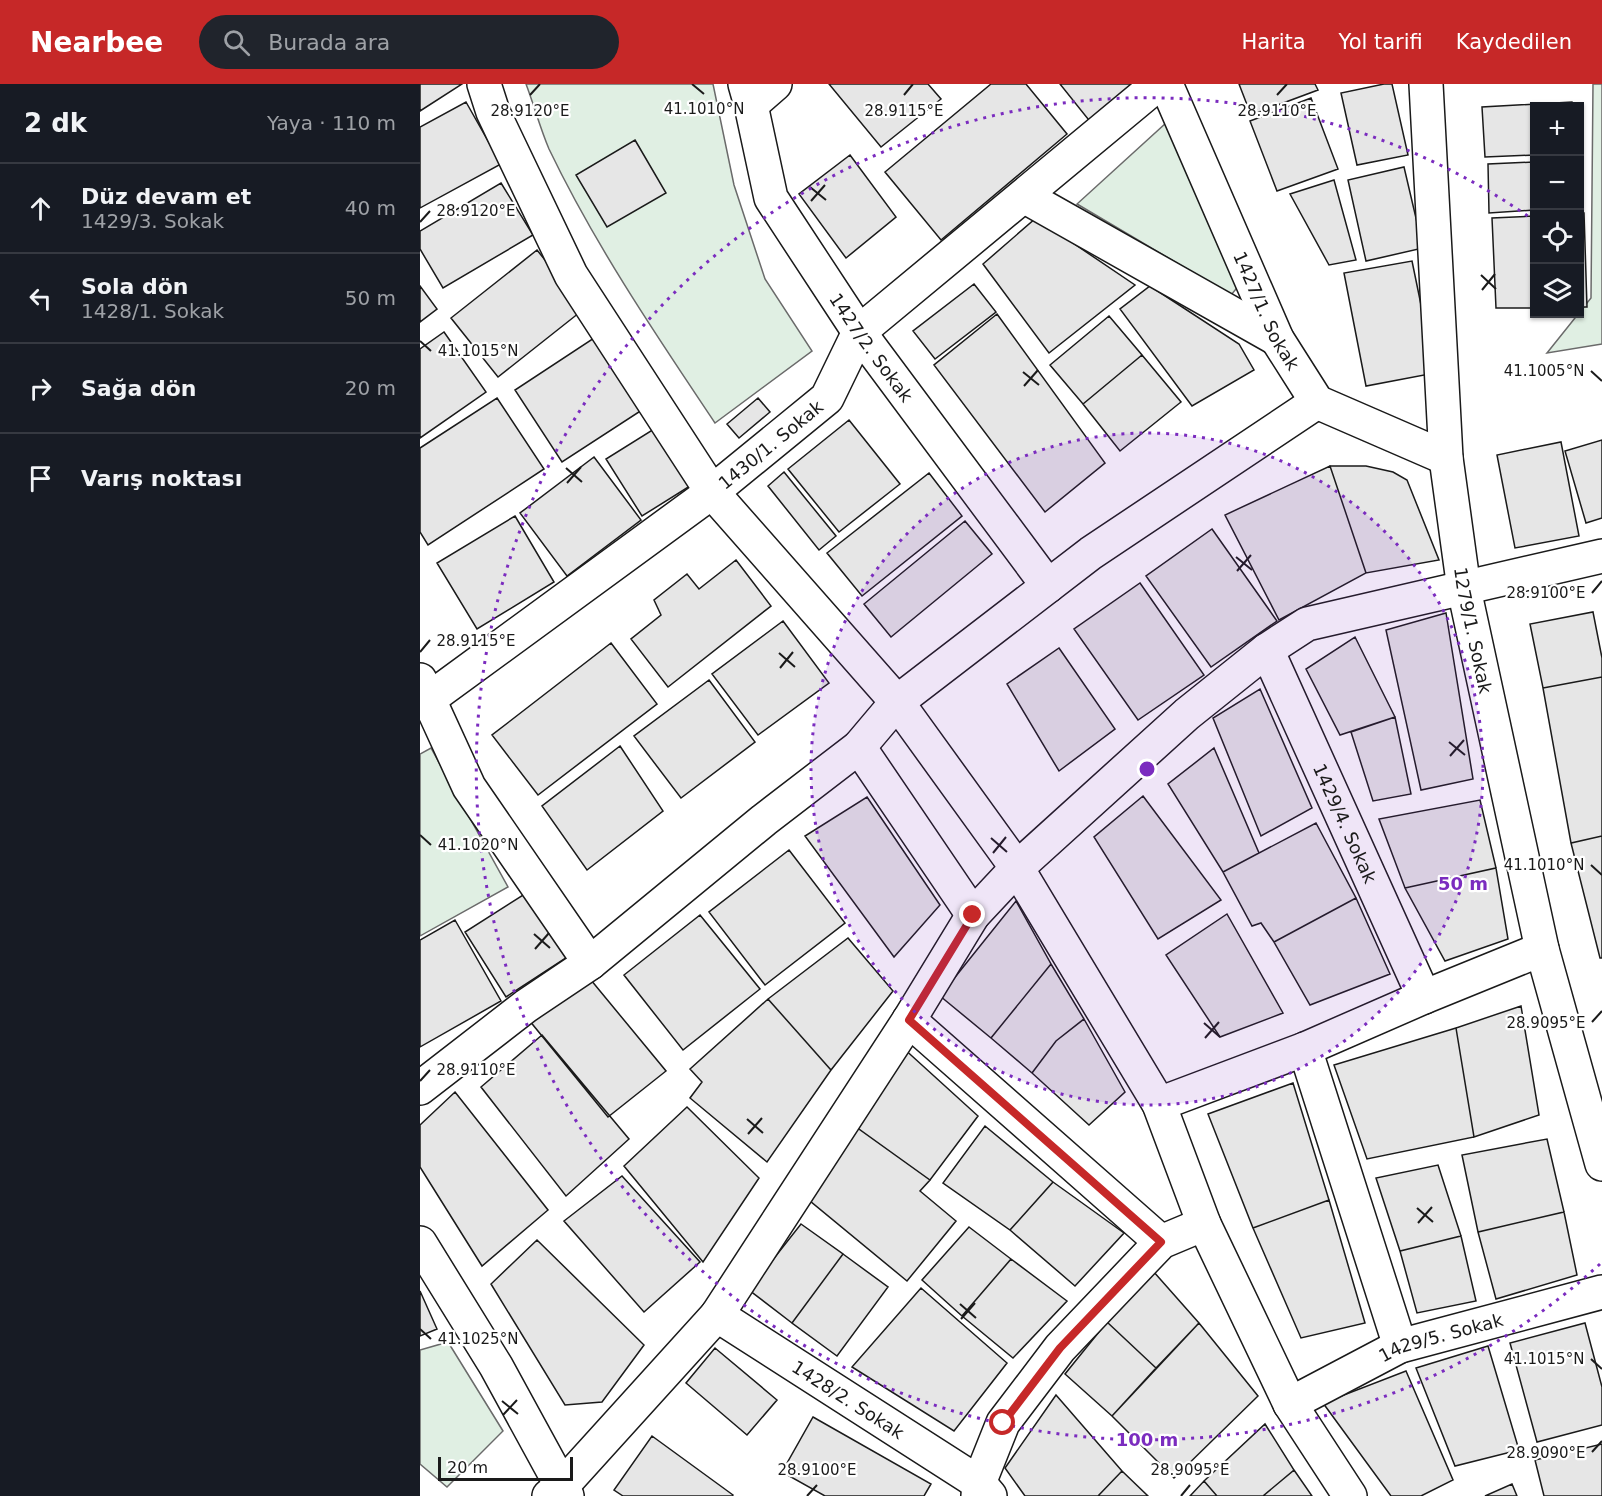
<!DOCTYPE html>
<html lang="tr">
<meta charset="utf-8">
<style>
:root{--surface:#171b24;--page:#20242c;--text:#f1f3f6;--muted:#9ea1a6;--line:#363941;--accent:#c62828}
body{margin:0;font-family:"DejaVu Sans",sans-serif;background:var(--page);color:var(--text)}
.controls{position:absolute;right:18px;top:18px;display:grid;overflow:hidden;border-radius:0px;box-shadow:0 2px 4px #0004}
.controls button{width:54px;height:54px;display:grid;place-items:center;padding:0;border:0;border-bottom:2px solid var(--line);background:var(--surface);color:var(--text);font:30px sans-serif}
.scale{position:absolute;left:18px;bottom:15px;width:135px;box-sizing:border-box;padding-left:6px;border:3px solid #1a1a1a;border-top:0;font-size:16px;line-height:21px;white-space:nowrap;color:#1a1a1a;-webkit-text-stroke:4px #fff;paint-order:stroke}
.stop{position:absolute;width:18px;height:18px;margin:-14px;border:4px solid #c62828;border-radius:50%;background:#fff}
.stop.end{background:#c62828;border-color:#fff;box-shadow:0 2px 6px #0008}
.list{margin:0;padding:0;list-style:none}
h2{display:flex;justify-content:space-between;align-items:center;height:78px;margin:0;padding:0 24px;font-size:26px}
h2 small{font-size:20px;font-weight:400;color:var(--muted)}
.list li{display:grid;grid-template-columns:39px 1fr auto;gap:18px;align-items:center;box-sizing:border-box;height:90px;padding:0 24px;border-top:2px solid var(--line)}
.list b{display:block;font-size:22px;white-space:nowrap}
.list p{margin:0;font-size:20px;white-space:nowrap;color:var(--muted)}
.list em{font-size:20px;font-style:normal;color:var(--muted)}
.icon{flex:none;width:33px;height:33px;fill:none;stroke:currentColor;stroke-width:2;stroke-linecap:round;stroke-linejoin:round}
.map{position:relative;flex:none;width:1182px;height:1412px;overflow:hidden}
header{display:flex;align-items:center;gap:36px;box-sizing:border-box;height:84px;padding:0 30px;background:var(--accent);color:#fff}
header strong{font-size:28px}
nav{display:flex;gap:33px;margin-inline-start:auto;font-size:21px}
.search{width:420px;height:54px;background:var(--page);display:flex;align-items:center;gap:15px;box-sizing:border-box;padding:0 21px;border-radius:33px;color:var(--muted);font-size:22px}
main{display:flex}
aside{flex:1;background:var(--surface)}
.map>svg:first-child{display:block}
</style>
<header>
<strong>Nearbee</strong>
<div class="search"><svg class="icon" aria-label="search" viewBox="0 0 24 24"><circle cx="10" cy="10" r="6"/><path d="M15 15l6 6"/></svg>Burada ara</div>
<nav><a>Harita</a><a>Yol tarifi</a><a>Kaydedilen</a></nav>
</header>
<main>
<aside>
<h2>2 dk<small>Yaya · 110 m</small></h2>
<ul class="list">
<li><svg class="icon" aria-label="ahead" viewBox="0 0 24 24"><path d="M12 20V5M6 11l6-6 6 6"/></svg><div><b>Düz devam et</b><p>1429/3. Sokak</p></div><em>40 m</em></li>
<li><svg class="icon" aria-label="left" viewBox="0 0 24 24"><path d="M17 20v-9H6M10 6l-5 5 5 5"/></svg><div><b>Sola dön</b><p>1428/1. Sokak</p></div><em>50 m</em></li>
<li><svg class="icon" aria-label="right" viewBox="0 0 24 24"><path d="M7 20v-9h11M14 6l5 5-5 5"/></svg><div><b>Sağa dön</b></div><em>20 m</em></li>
<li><svg class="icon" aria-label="arrive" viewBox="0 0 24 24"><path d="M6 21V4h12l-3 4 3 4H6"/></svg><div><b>Varış noktası</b></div></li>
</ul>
</aside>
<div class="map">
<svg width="1182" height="1412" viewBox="0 0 1182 1412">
<rect width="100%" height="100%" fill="#fff"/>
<path fill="#e0efe3" stroke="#6a6a6a" stroke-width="1.5" d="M106,0H293L314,101L345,195L392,267L295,339C236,251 175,161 129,65C120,44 114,21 106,0Z
M1173,0H1182V260L1127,269L1171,214Z
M746,39L821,199L811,211L657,120Z
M11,664L88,803L0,852V670Z
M28,1258L83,1347L27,1403L0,1380V1266Z"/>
<path fill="#e6e6e6" stroke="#1a1a1a" stroke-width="1.5" d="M0,0H42L0,27Z
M409,0H508L521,15L461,63Z
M571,0H606L647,50L521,156L465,88Z
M640,0H716L672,40Z
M819,0H895L898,6L831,31Z
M964,0H972L988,71L937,81L921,9Z
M891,14L918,85L857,107L830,37Z
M46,18L81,80L0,124V43Z
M1152,18L1153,22H1114V71L1065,73L1062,23Z
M215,56L246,109L187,143L156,91Z
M430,71L476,133L426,174L379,110Z
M1114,78V126L1069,129L1068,80Z
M984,83L1003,164L946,177L928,96Z
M914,96L936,176L909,181L870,110Z
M81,99L113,151L23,204L0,165V147Z
M1160,129H1164L1167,223H1160Z
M1114,132V224H1076L1072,134Z
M616,134L715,201L629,269L563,180Z
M117,166L164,225L78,293L31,234Z
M992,177L1015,289L946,302L924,189Z
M554,200L576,228L515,275L493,247Z
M0,202L17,225L0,238Z
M730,202L819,260L834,286L772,322L700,225Z
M577,230L685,379L625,428L514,281Z
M689,232L722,271L663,320L630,281Z
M24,248L66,308L0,354V265Z
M174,254L222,326L142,378L95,306Z
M722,271L761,318L700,367L663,320Z
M77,314L124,385L8,461L0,448V364Z
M338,314L350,328L319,354L307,340Z
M429,336L480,400L419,448L368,385Z
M234,345L270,402L222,432L186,375Z
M1182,356V434L1166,439L1145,367Z
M1141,358L1159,452L1095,464L1077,371Z
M174,373L221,436L147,492L100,429Z
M910,382L946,489L859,536L805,431Z
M910,382H946L973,388L987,396L1019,476L946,489Z
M364,388L416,452L399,466L348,402Z
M509,389L542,432L442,512L407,469Z
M95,432L134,498L57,545L17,479Z
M545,437L572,470L471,553L444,520Z
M792,445L857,537L791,583L726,492Z
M316,476L351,522L248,603L211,555L241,531L234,516L267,490L279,505Z
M720,499L784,591L718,636L654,545Z
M1173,528L1182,574V593L1123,604L1110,540Z
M1026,529L1053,695L1001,706L966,546Z
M363,537L409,599L338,651L292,590Z
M935,553L975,633L920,651L886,585Z
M191,559L237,620L118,711L72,651Z
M639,564L695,645L639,687L587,600Z
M1182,593V752L1151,759L1123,604Z
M289,596L335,658L261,714L214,652Z
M840,605L892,724L841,752L793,634Z
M975,633L991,710L953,717L931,648Z
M200,662L243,727L167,786L122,722Z
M794,664L839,769L803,788L748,700Z
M723,712L801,816L738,855L674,753Z
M447,713L520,821L474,873L385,752Z
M1060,716L1076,784L985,804L959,735Z
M896,739L936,814L854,858L841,839L832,842L803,788Z
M1182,752V874H1180L1151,759Z
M369,766L425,839L345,901L289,828Z
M1076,784L1088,855L1025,877L985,804Z
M111,806L152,870L86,913L45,848Z
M936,814L970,890L890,921L854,858Z
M596,817L631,880L571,954L520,912Z
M807,830L863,929L800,953L746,871Z
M280,831L340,905L263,966L204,891Z
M35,836L81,917L0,963V856Z
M428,854L473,907L411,986L348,915Z
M631,880L664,935L636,957L612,989L571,954Z
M166,890L246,987L188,1033L109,936Z
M348,915L411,986L347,1078L270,1014L282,998L270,985Z
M1101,922L1119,1031L1054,1053L1036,944Z
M664,935L705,1008L669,1041L612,989L636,957Z
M1036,944L1054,1053L947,1075L914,981Z
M122,951L209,1055L146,1112L61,1003Z
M481,962L558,1032L510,1096L432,1040Z
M873,999L909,1116L833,1144L788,1030Z
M35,1008L128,1126L62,1182L0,1083V1041Z
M267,1023L339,1094L283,1178L204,1082Z
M432,1040L510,1096L500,1107L536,1137L487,1197L384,1112Z
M565,1042L633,1098L590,1146L523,1099Z
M1127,1055L1144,1128L1058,1148L1042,1071Z
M1018,1081L1041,1152L980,1167L956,1094Z
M202,1092L280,1178L224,1228L144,1137Z
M633,1098L704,1149L655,1202L590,1146Z
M909,1116L945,1239L881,1254L833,1144Z
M1144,1128L1157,1191L1076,1215L1058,1148Z
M381,1140L423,1170L372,1239L329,1206Z
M549,1143L591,1175L542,1232L502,1196Z
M1041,1152L1056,1217L997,1229L980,1167Z
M117,1156L224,1261L182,1318L145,1321L71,1200Z
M423,1170L468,1203L417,1272L372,1239Z
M591,1175L647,1217L593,1274L542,1232Z
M733,1187L779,1239L736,1284L687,1238Z
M501,1204L587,1279L534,1347L432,1283Z
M0,1207L17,1245L0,1252Z
M687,1238L736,1284L692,1332L645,1290Z
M779,1239L838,1312L754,1394L692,1332Z
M1165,1239L1182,1303V1341L1117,1358L1090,1259Z
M1068,1262L1099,1366L1035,1382L996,1284Z
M295,1264L357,1316L327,1351L266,1299Z
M986,1287L1033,1396L1001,1412H971L903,1319Z
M636,1311L702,1387L678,1412H605L585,1384Z
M393,1333L511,1400L504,1412H405L362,1388Z
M845,1340L874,1386L843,1412H797L784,1397Z
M232,1352L313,1411L312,1412H203L194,1406Z
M1182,1360V1412H1124L1115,1376Z
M874,1386L892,1412H843Z
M702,1387L728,1412H678Z
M784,1397L797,1412H770Z
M1092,1400L1097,1412H1065Z"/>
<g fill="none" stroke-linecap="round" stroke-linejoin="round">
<defs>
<g id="street">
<path d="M64,0L73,28L151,191L292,408L477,618L597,784L739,1020L784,1140L870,1320L930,1412"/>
<path id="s1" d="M325,0L331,21L351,114L439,248L628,502"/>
<path id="s2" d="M746,0L857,255L897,318L1026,374"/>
<path id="s3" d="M1006,0L1026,374L1044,505L1122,865L1182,1080"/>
<path d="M331,21L355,0"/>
<path d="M604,112L857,255"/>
<path id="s4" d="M847,566L1004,913"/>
<path d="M0,596L49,703L170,879"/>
<path id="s5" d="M9,615L292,408L407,314L439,248L738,0"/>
<path d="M439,663L553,831"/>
<path d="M489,936L741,1158"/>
<path d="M885,965L980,1262"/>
<path d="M0,1004L106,922L170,879L344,736L439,663L477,618L671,469L897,318"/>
<path d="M739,1020L885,965L1004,913L1122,865"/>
<path id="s6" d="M297,1231L559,1399L570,1412"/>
<path id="s7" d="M870,1320L980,1262L1182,1208"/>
<path d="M129,1412L142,1402L297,1231L489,936L553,831L597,784L767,630L847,566L887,540L1182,472"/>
<path d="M558,1412L559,1399L583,1339L640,1264L741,1158L784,1140"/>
</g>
<path id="secondary" d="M0,1159L76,1282L147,1412"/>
</defs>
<use href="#street" stroke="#1a1a1a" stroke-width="36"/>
<use href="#secondary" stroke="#1a1a1a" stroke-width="36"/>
<use href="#street" stroke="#fff" stroke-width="33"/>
<use href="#secondary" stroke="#fff" stroke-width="33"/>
</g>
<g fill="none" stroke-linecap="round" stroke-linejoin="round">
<path stroke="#c62828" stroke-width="8" d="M553,831L489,936L741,1158L640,1264L583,1339"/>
</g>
<path fill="none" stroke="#1a1a1a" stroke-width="2" d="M272,0L284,10M110,11L120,0M484,11L493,0M857,11L867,0M390,103L406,116M391,117L405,101M0,138L10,127M1061,191L1076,205M1062,206L1075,190M0,257L11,267M1171,287L1182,297M603,288L619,301M604,302L618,286M146,384L162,398M147,399L161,383M816,473L832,486M817,487L831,471M1172,509L1182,497M0,568L10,556M359,569L375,583M360,584L373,568M1029,658L1045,671M1030,672L1044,656M0,751L11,761M571,754L587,768M573,769L586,753M1171,781L1182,791M114,850L130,864M115,865L129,849M1172,938L1182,927M784,939L800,953M785,954L799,938M0,997L10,986M327,1035L343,1049M328,1050L342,1034M997,1124L1013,1138M998,1139L1012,1123M540,1220L556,1234M541,1235L555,1219M0,1245L11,1255M1171,1275L1182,1285M82,1317L98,1330M83,1331L97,1316M1172,1368L1182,1357M387,1412L397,1401M761,1412L770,1401"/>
<circle cx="727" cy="685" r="336" fill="#7b2cbf" fill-opacity=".12"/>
<g fill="none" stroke="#7b2cbf" stroke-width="3" stroke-dasharray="3 6">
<circle cx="727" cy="685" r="336"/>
<path d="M1180 1180A671 671 0 1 1 1112 135"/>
</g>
<g text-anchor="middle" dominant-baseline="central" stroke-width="4.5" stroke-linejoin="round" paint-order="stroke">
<g font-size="18" fill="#1a1a1a" stroke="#fff">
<text stroke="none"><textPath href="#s2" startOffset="248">1427/1. Sokak</textPath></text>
<text stroke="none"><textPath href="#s1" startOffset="297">1427/2. Sokak</textPath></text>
<text stroke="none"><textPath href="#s5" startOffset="426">1430/1. Sokak</textPath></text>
<text stroke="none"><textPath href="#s3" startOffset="549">1279/1. Sokak</textPath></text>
<text stroke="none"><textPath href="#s4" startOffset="190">1429/4. Sokak</textPath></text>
<text stroke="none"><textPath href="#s7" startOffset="166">1429/5. Sokak</textPath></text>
<text stroke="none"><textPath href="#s6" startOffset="156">1428/2. Sokak</textPath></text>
</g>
</g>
<g font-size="15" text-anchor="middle" fill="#1a1a1a" stroke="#fff" stroke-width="4.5" stroke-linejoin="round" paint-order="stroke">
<text x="284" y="30">41.1010°N</text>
<text x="110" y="32">28.9120°E</text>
<text x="484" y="32">28.9115°E</text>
<text x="857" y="32">28.9110°E</text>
<text x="56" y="132">28.9120°E</text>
<text x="58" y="272">41.1015°N</text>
<text x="1124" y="292">41.1005°N</text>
<text x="1126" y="514">28.9100°E</text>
<text x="56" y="562">28.9115°E</text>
<text x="58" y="766">41.1020°N</text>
<text x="1124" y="786">41.1010°N</text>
<text x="1126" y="944">28.9095°E</text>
<text x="56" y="991">28.9110°E</text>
<text x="58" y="1260">41.1025°N</text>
<text x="1124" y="1280">41.1015°N</text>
<text x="1126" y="1374">28.9090°E</text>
<text x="397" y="1391">28.9100°E</text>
<text x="770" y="1391">28.9095°E</text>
</g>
<circle cx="727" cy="685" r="9" fill="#7b2cbf" stroke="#fff" stroke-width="3"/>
<g font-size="18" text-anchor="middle" font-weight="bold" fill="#7b2cbf" stroke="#fff" stroke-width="4.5" stroke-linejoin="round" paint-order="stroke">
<text x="1043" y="806">50 m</text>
<text x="727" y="1362">100 m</text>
</g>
</svg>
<div class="controls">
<button>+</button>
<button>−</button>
<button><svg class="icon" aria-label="locate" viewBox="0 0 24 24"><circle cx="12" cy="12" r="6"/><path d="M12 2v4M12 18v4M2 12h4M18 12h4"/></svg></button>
<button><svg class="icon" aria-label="layers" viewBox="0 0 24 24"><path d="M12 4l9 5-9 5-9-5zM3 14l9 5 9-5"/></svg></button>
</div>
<div class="scale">20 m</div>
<div class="stop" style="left:583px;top:1339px"></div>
<div class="stop end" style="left:553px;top:831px"></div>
</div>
</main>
